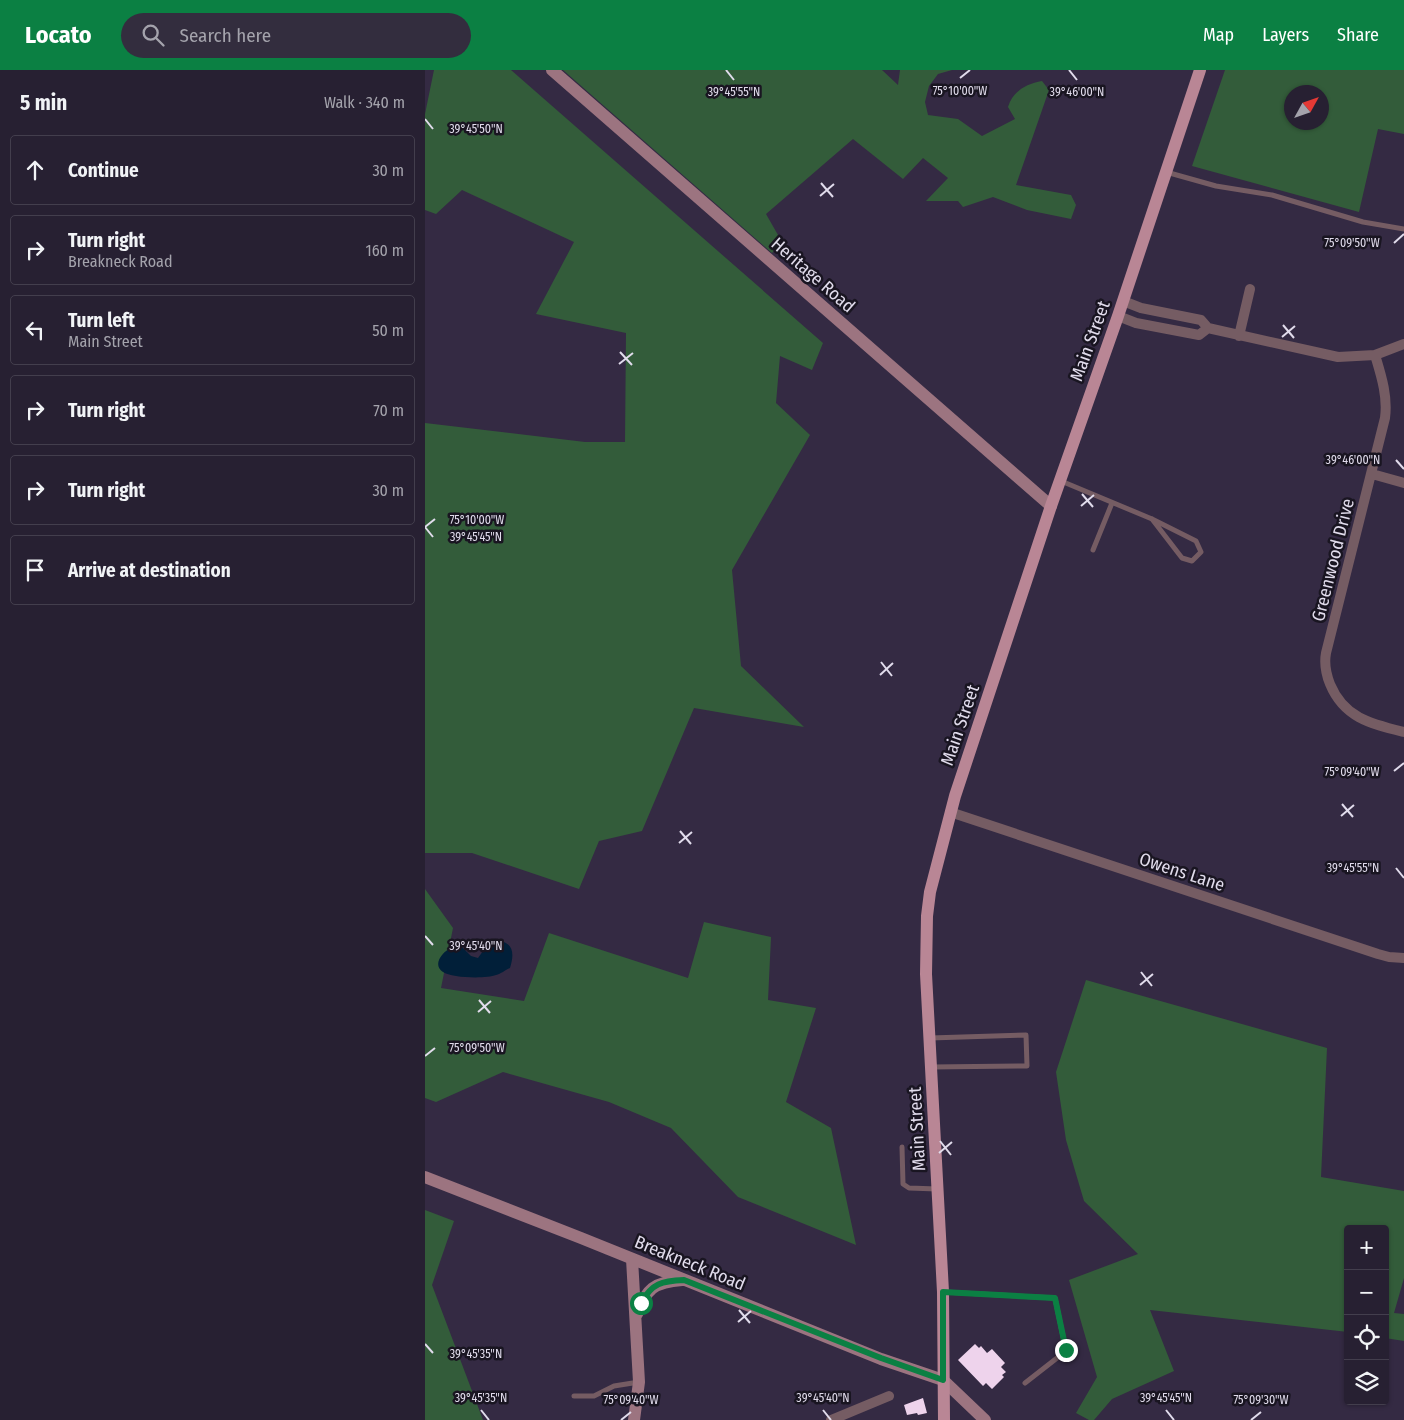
<!DOCTYPE html>
<meta charset="utf-8">
<style>
:root{--surface:#272032;--page:#332d3e;--text:#f1f3f6;--muted:#a4a3ac;--line:#433e4d;--accent:#0b8043}
body{margin:0;font-family:"Fira Sans Condensed",sans-serif;background:var(--page);color:var(--text)}
.controls{position:absolute;right:15px;bottom:15px;display:grid;overflow:hidden;border-radius:5px;box-shadow:0 1px 4px #0004}
.controls button{width:45px;height:45px;display:grid;place-items:center;padding:0;border:0;border-bottom:1px solid var(--line);background:var(--surface);color:var(--text);font:25px sans-serif}
.compass{position:absolute;left:859px;top:15px;width:45px;height:45px;border-radius:50%;background:var(--surface);box-shadow:0 1px 4px #0004;rotate:50deg}
.stop{position:absolute;width:15px;height:15px;margin:-11px;border:4px solid #0b8043;border-radius:50%;background:#fff}
.stop.end{background:#0b8043;border-color:#fff;box-shadow:0 1px 5px #0008}
.list{margin:0;padding:0;list-style:none}
h2{display:flex;justify-content:space-between;align-items:center;height:65px;margin:0;padding:0 20px;font-size:21px}
h2 small{font-size:16px;font-weight:400;color:var(--muted)}
.list li{display:grid;grid-template-columns:32px 1fr auto;gap:15px;align-items:center;box-sizing:border-box;height:70px;margin:0 10px 10px;padding:0 10px;border:1px solid var(--line);border-radius:5px}
.list b{display:block;font-size:19px;white-space:nowrap}
.list p{margin:0;font-size:16px;white-space:nowrap;color:var(--muted)}
.list em{font-size:16px;font-style:normal;color:var(--muted)}
.icon{flex:none;width:28px;height:28px;fill:none;stroke:currentColor;stroke-width:2;stroke-linecap:round;stroke-linejoin:round}
.map{position:relative;flex:none;width:979px;height:1350px;overflow:hidden}
header{display:flex;align-items:center;gap:30px;box-sizing:border-box;height:70px;padding:0 25px;background:var(--accent);color:#fff}
header strong{font-size:24px}
nav{display:flex;gap:28px;margin-inline-start:auto;font-size:18px}
.search{width:350px;height:45px;background:var(--page);display:flex;align-items:center;gap:12px;box-sizing:border-box;padding:0 18px;border-radius:28px;color:var(--muted);font-size:19px}
main{display:flex}
aside{flex:1;background:var(--surface)}
.map>svg:first-child{display:block}
</style>
<header>
<strong>Locato</strong>
<div class="search"><svg class="icon" aria-label="search" viewBox="0 0 24 24"><circle cx="10" cy="10" r="6"/><path d="M15 15l6 6"/></svg>Search here</div>
<nav><a>Map</a><a>Layers</a><a>Share</a></nav>
</header>
<main>
<aside>
<h2>5 min<small>Walk · 340 m</small></h2>
<ul class="list">
<li><svg class="icon" aria-label="ahead" viewBox="0 0 24 24"><path d="M12 20V5M6 11l6-6 6 6"/></svg><div><b>Continue</b></div><em>30 m</em></li>
<li><svg class="icon" aria-label="right" viewBox="0 0 24 24"><path d="M7 20v-9h11M14 6l5 5-5 5"/></svg><div><b>Turn right</b><p>Breakneck Road</p></div><em>160 m</em></li>
<li><svg class="icon" aria-label="left" viewBox="0 0 24 24"><path d="M17 20v-9H6M10 6l-5 5 5 5"/></svg><div><b>Turn left</b><p>Main Street</p></div><em>50 m</em></li>
<li><svg class="icon" aria-label="right" viewBox="0 0 24 24"><path d="M7 20v-9h11M14 6l5 5-5 5"/></svg><div><b>Turn right</b></div><em>70 m</em></li>
<li><svg class="icon" aria-label="right" viewBox="0 0 24 24"><path d="M7 20v-9h11M14 6l5 5-5 5"/></svg><div><b>Turn right</b></div><em>30 m</em></li>
<li><svg class="icon" aria-label="arrive" viewBox="0 0 24 24"><path d="M6 21V4h12l-3 4 3 4H6"/></svg><div><b>Arrive at destination</b></div></li>
</ul>
</aside>
<div class="map">
<svg width="979" height="1350" viewBox="0 0 979 1350">
<rect width="100%" height="100%" fill="#342a43"/>
<path fill="#335c3a" fill-rule="evenodd" d="M9,0H86L398,273L387,300L355,286L351,333L385,365L307,500L316,596L379,657L269,638L217,761L174,771L154,819L47,783H0V353L160,372H200L201,263L111,244L149,172L37,120L11,144L0,140V44Z
M138,0H457L473,15L475,0H527L513,4L504,16L500,32L503,45L533,49L557,66L590,49L583,37C588,21 601,14 617,11L624,20L591,115L646,125L651,135L646,149L602,140L568,127L538,137L533,131H501L523,108L498,88L478,109L428,69L341,144L357,172L347,183Z
M800,0H979V64L953,59L934,142L767,96ZM866,22H896V52H866Z
M0,819L28,858L16,918L99,931L124,863L263,908L279,852L346,867L343,930L391,938L361,1032L406,1058L431,1175L313,1127L246,1058L184,1032L78,1002L11,1032L0,1028Z
M661,910L902,978L896,1107L979,1121V1208L969,1243L979,1244V1271L960,1268V1159H923V1262L725,1240L749,1301L687,1329L669,1350H664L651,1343L672,1307L644,1210L713,1184L659,1131L641,1070L631,1002Z
M0,1140L29,1151L7,1215L58,1350H0Z"/>
<path fill="#011f39" d="M65,870C86,870 91,879 85,898C80,900 76,904 71,905C61,909 26,908 18,902C7,895 17,882 26,878C29,876 33,877 37,877L46,886L53,888L58,881L61,872Z"/>
<path fill="#eed3ec" d="M550,1274L554,1278L556,1276L562,1283L567,1279L580,1293L576,1297L581,1302L577,1305L579,1307L567,1319L561,1313L558,1316L533,1290Z
M498,1328L502,1343L493,1345L492,1343L482,1345L479,1335Z"/>
<g fill="none" stroke-linecap="round" stroke-linejoin="round">
<path stroke="#755c63" stroke-width="5" d="M741,102L791,116L847,125L938,152L979,159
M636,411L727,449L771,471L776,482L767,491L757,488L727,449
M668,480L687,433
M505,968L601,965L602,996L507,997
M477,1077L478,1114L484,1118L512,1119
M519,1222L630,1228L641,1281L600,1313
M149,1326H169L189,1316L214,1312"/>
<path stroke="#755c63" stroke-width="10" d="M698,231L716,238L776,250L783,258L913,287L950,285L979,274
M693,246L711,253L774,265L783,258
M814,266L825,219
M950,285C956,305 963,326 960,348L901,583C899,594 901,604 905,614C919,648 946,654 979,662
M947,404L979,413
M525,742L953,884L964,887L979,888
M406,1350L464,1326"/>
<path stroke="#9c7480" stroke-width="12" d="M127,0L626,436
M0,1107L156,1168L456,1289L518,1310L560,1350
M207,1189L214,1312L209,1350
M212,1244C221,1219 229,1212 257,1210"/>
<path stroke="#b98695" stroke-width="12" d="M519,1350L518,1222L501,904L502,846L505,822L530,726L626,436L693,246L775,0"/>
</g>
<g fill="none" stroke-linecap="round" stroke-linejoin="round">
<path stroke="#0b8043" stroke-width="6" d="M216,1233C227,1213 237,1211 259,1210L456,1288L518,1310V1222L630,1228L641,1280"/>
</g>
<path fill="none" stroke="#e1dcec" stroke-width="2" d="M301,0L309,10M644,0L652,10M535,8L545,0M0,49L8,59M396,113L408,127M395,126L409,114M969,173L979,164M858,255L869,268M857,267L870,256M195,282L207,295M194,294L208,283M971,390L979,399M657,424L668,437M656,436L669,425M0,457L10,449M0,457L8,467M456,592L467,606M455,605L468,593M969,701L979,693M917,734L928,747M916,746L929,735M255,761L266,774M254,773L267,762M971,798L979,808M0,866L8,875M716,902L727,916M715,915L728,904M54,930L65,943M53,942L66,931M0,986L10,978M515,1071L526,1085M514,1083L527,1072M314,1240L325,1253M313,1252L326,1241M0,1274L8,1283M56,1340L64,1350M398,1340L406,1350M741,1340L749,1350M196,1350L206,1342M826,1350L836,1342"/>
<g text-anchor="middle" dominant-baseline="central" stroke-width="5" stroke-linejoin="round" paint-order="stroke">
<g font-size="18" fill="#e1dcec" stroke="#191521">
<text transform="translate(388 205) rotate(41)">Heritage Road</text>
<text transform="translate(665 271) rotate(-70)">Main Street</text>
<text transform="translate(908 490) rotate(-76)">Greenwood Drive</text>
<text transform="translate(535 655) rotate(-71)">Main Street</text>
<text transform="translate(757 802) rotate(18)">Owens Lane</text>
<text transform="translate(492 1059) rotate(-93)">Main Street</text>
<text transform="translate(265 1193) rotate(22)">Breakneck Road</text>
</g>
</g>
<g font-size="12" text-anchor="middle" fill="#e1dcec" stroke="#191521" stroke-width="5" stroke-linejoin="round" paint-order="stroke">
<text x="535" y="25">75°10'00"W</text>
<text x="309" y="26">39°45'55"N</text>
<text x="652" y="26">39°46'00"N</text>
<text x="51" y="63">39°45'50"N</text>
<text x="927" y="177">75°09'50"W</text>
<text x="928" y="394">39°46'00"N</text>
<text x="52" y="454">75°10'00"W</text>
<text x="51" y="471">39°45'45"N</text>
<text x="927" y="706">75°09'40"W</text>
<text x="928" y="802">39°45'55"N</text>
<text x="51" y="880">39°45'40"N</text>
<text x="52" y="982">75°09'50"W</text>
<text x="51" y="1288">39°45'35"N</text>
<text x="56" y="1332">39°45'35"N</text>
<text x="398" y="1332">39°45'40"N</text>
<text x="741" y="1332">39°45'45"N</text>
<text x="206" y="1334">75°09'40"W</text>
<text x="836" y="1334">75°09'30"W</text>
</g>
</svg>
<div class="controls">
<button>+</button>
<button>−</button>
<button><svg class="icon" aria-label="locate" viewBox="0 0 24 24"><circle cx="12" cy="12" r="6"/><path d="M12 2v4M12 18v4M2 12h4M18 12h4"/></svg></button>
<button><svg class="icon" aria-label="layers" viewBox="0 0 24 24"><path d="M12 4l9 5-9 5-9-5zM3 14l9 5 9-5"/></svg></button>
</div>
<svg class="compass" viewBox="-18 -18 36 36"><path d="M0-13l5 13h-10z" fill="#e53935"/><path d="M0 13l5-13h-10z" fill="#a4a3ac"/></svg>
<div class="stop" style="left:216px;top:1233px"></div>
<div class="stop end" style="left:641px;top:1280px"></div>
</div>
</main>
